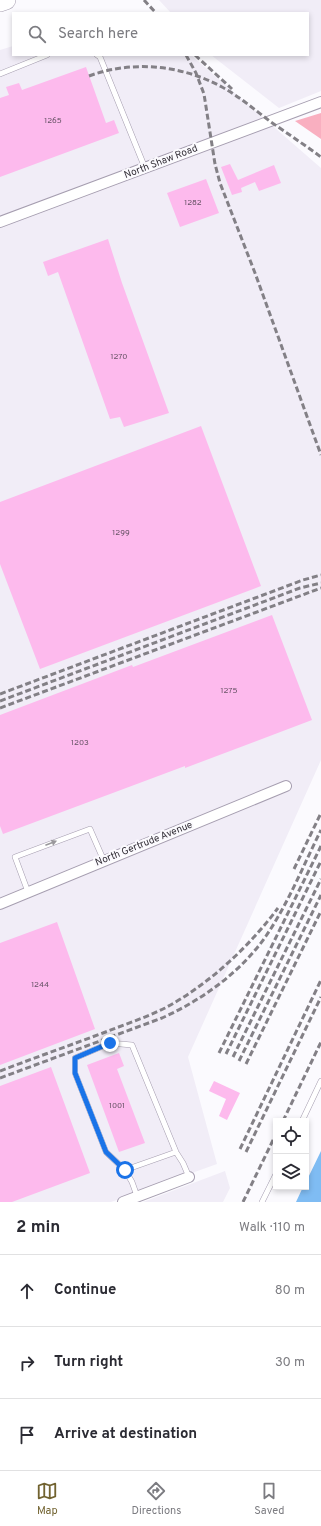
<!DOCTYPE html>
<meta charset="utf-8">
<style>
:root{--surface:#fff;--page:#f7f7f7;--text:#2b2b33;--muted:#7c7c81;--line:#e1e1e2;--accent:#71622f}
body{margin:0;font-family:Overpass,sans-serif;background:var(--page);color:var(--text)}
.controls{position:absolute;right:12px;bottom:12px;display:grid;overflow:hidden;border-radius:0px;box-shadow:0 2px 6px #0003}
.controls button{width:36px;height:36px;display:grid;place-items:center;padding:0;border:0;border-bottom:1px solid var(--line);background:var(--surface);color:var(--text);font:20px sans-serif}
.stop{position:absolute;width:12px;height:12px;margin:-9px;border:3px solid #1a73e8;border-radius:50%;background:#fff}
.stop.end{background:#1a73e8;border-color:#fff;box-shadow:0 1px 4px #0008}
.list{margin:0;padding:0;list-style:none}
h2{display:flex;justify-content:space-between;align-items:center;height:52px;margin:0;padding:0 16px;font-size:17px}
h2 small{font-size:13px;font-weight:400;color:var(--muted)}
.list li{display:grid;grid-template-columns:26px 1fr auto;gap:12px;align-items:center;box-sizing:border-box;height:72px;padding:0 16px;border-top:1px solid var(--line)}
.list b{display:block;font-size:15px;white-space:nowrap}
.list em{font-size:13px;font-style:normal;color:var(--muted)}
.icon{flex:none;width:22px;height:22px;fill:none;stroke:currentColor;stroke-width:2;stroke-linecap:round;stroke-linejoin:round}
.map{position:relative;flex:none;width:321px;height:1202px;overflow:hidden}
.search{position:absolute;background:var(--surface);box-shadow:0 2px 6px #0003;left:12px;right:12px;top:12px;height:44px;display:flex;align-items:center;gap:10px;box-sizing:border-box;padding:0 14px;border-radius:0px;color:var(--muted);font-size:15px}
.sheet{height:268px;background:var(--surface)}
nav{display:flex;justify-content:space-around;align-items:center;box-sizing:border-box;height:56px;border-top:1px solid var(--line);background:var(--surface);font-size:11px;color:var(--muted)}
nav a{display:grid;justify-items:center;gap:2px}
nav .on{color:var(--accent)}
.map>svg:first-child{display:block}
</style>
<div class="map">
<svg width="321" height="1202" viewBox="0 0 321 1202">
<rect width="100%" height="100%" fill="#fbfafe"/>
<path fill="#f1edf7" d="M159,0H321V91L279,108L211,55H308V13H171Z
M13,46V55H191L321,168V760L188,1057L217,1164L111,1202H0V50Z
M225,1171L230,1188L223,1202H143Z"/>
<path fill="#f9afc0" d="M321,113V139L295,121Z"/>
<path fill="#7fbcf3" d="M321,1151V1202H296L303,1187H306V1182Z"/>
<path fill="#fdbaed" d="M86,67L106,123L114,120L119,133L0,177V98L9,95L6,87L19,83L22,90Z
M230,164L238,180L274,165L281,183L259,191L255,182L241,188L242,192L232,195L221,167Z
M206,179L219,213L180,227L167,193Z
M108,239L122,283L169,413L124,427L120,417L110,419L58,272L48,276L43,262Z
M201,426L261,586L40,669L0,564V502Z
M272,615L312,720L185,768V766L3,834L0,826V715L132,665L133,667Z
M57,922L95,1029L0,1065V943Z
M119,1053L124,1066L117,1069L145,1143L119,1152L87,1065Z
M51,1067L90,1173L12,1202H0V1086Z
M214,1081L240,1093L227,1120L219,1116L226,1099L209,1091Z"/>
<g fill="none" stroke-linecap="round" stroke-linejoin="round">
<defs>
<path id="service" d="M97,55L100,57L145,168
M0,74L47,55
M28,892L15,857L90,829L104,861
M302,1121L321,1081
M176,1152L125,1170L106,1152L75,1073V1058L110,1043L132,1045L176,1152L183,1163L189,1177
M125,1170L132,1182L137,1196
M262,1202L276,1174"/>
<path id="minor" d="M0,222L321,102
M0,904L286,786
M123,1202L189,1177"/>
<path id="motorway" d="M0,2L6,0"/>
</defs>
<use href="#service" stroke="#a69eb0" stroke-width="6"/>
<use href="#minor" stroke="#a69eb0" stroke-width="12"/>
<use href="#motorway" stroke="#a69eb0" stroke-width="20"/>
<use href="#service" stroke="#fff" stroke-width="5"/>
<use href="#minor" stroke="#fff" stroke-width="10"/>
<use href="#motorway" stroke="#fff" stroke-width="19"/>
<path stroke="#838086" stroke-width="3" stroke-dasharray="6 3" stroke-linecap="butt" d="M144,0L156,13
M186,55L196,73L204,94L215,164L220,183L255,273L321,455
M195,55L232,89
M89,76C132,60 182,65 222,87C240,97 255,110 271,122C288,134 305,145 321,157
M0,694L303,580L321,575
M0,701L300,588L321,583
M0,708L321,588
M294,869L321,813
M219,1053L321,846
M226,1054L321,861
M233,1057L321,879
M239,1061L321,895
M246,1064L321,911
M0,1071C34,1058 68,1046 103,1033C123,1025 145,1018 165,1008C208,985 249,947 278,908
M0,1078L162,1018C202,1000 241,972 266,936C288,904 304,864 321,830
M283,1121L321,1042
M240,1149L321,980
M246,1152L321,997
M243,1202L276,1134"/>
</g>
<defs><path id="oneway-solid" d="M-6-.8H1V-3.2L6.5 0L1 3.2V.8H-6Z"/></defs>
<use fill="#9a989c" href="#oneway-solid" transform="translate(51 843) rotate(-21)"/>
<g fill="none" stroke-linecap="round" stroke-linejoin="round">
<path stroke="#1a73e8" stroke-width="5" d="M110,1043L75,1058V1073L106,1152L125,1170"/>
</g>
<g text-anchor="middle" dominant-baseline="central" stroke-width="4" stroke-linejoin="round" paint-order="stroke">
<g font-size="8" fill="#665265">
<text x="53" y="121">1265</text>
<text x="193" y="203">1282</text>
<text x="119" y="357">1270</text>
<text x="121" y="533">1299</text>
<text x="229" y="691">1275</text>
<text x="80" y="743">1203</text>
<text x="40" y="985">1244</text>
<text x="117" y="1106">1001</text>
</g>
<g font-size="10" fill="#343038" stroke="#fbfafe">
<text transform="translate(161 162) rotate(-21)">North Shaw Road</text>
<text transform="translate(144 844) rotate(-22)">North Gertrude Avenue</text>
</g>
</g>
</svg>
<div class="controls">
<button><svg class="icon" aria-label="locate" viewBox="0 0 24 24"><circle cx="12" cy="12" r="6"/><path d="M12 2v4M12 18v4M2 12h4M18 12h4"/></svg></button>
<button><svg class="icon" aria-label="layers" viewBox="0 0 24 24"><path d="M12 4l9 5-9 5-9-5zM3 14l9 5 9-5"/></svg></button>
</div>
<div class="stop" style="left:125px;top:1170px"></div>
<div class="stop end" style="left:110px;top:1043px"></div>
<div class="search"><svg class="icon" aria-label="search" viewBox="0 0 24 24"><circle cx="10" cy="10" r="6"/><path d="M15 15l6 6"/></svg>Search here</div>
</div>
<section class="sheet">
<h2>2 min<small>Walk · 110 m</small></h2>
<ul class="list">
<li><svg class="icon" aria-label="ahead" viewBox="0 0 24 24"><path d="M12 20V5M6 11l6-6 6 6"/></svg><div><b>Continue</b></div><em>80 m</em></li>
<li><svg class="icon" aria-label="right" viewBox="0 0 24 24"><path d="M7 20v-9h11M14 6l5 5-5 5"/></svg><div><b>Turn right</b></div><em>30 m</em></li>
<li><svg class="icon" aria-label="arrive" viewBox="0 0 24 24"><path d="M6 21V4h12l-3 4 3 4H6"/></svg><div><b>Arrive at destination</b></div></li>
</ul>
</section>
<nav>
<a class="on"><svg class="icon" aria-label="map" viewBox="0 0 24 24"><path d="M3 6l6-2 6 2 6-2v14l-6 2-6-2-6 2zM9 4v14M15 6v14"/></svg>Map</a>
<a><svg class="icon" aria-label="directions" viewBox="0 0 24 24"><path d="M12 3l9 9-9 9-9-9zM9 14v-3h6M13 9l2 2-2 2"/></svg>Directions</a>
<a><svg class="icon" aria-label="saved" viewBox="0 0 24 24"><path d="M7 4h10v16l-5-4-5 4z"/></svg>Saved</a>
</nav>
